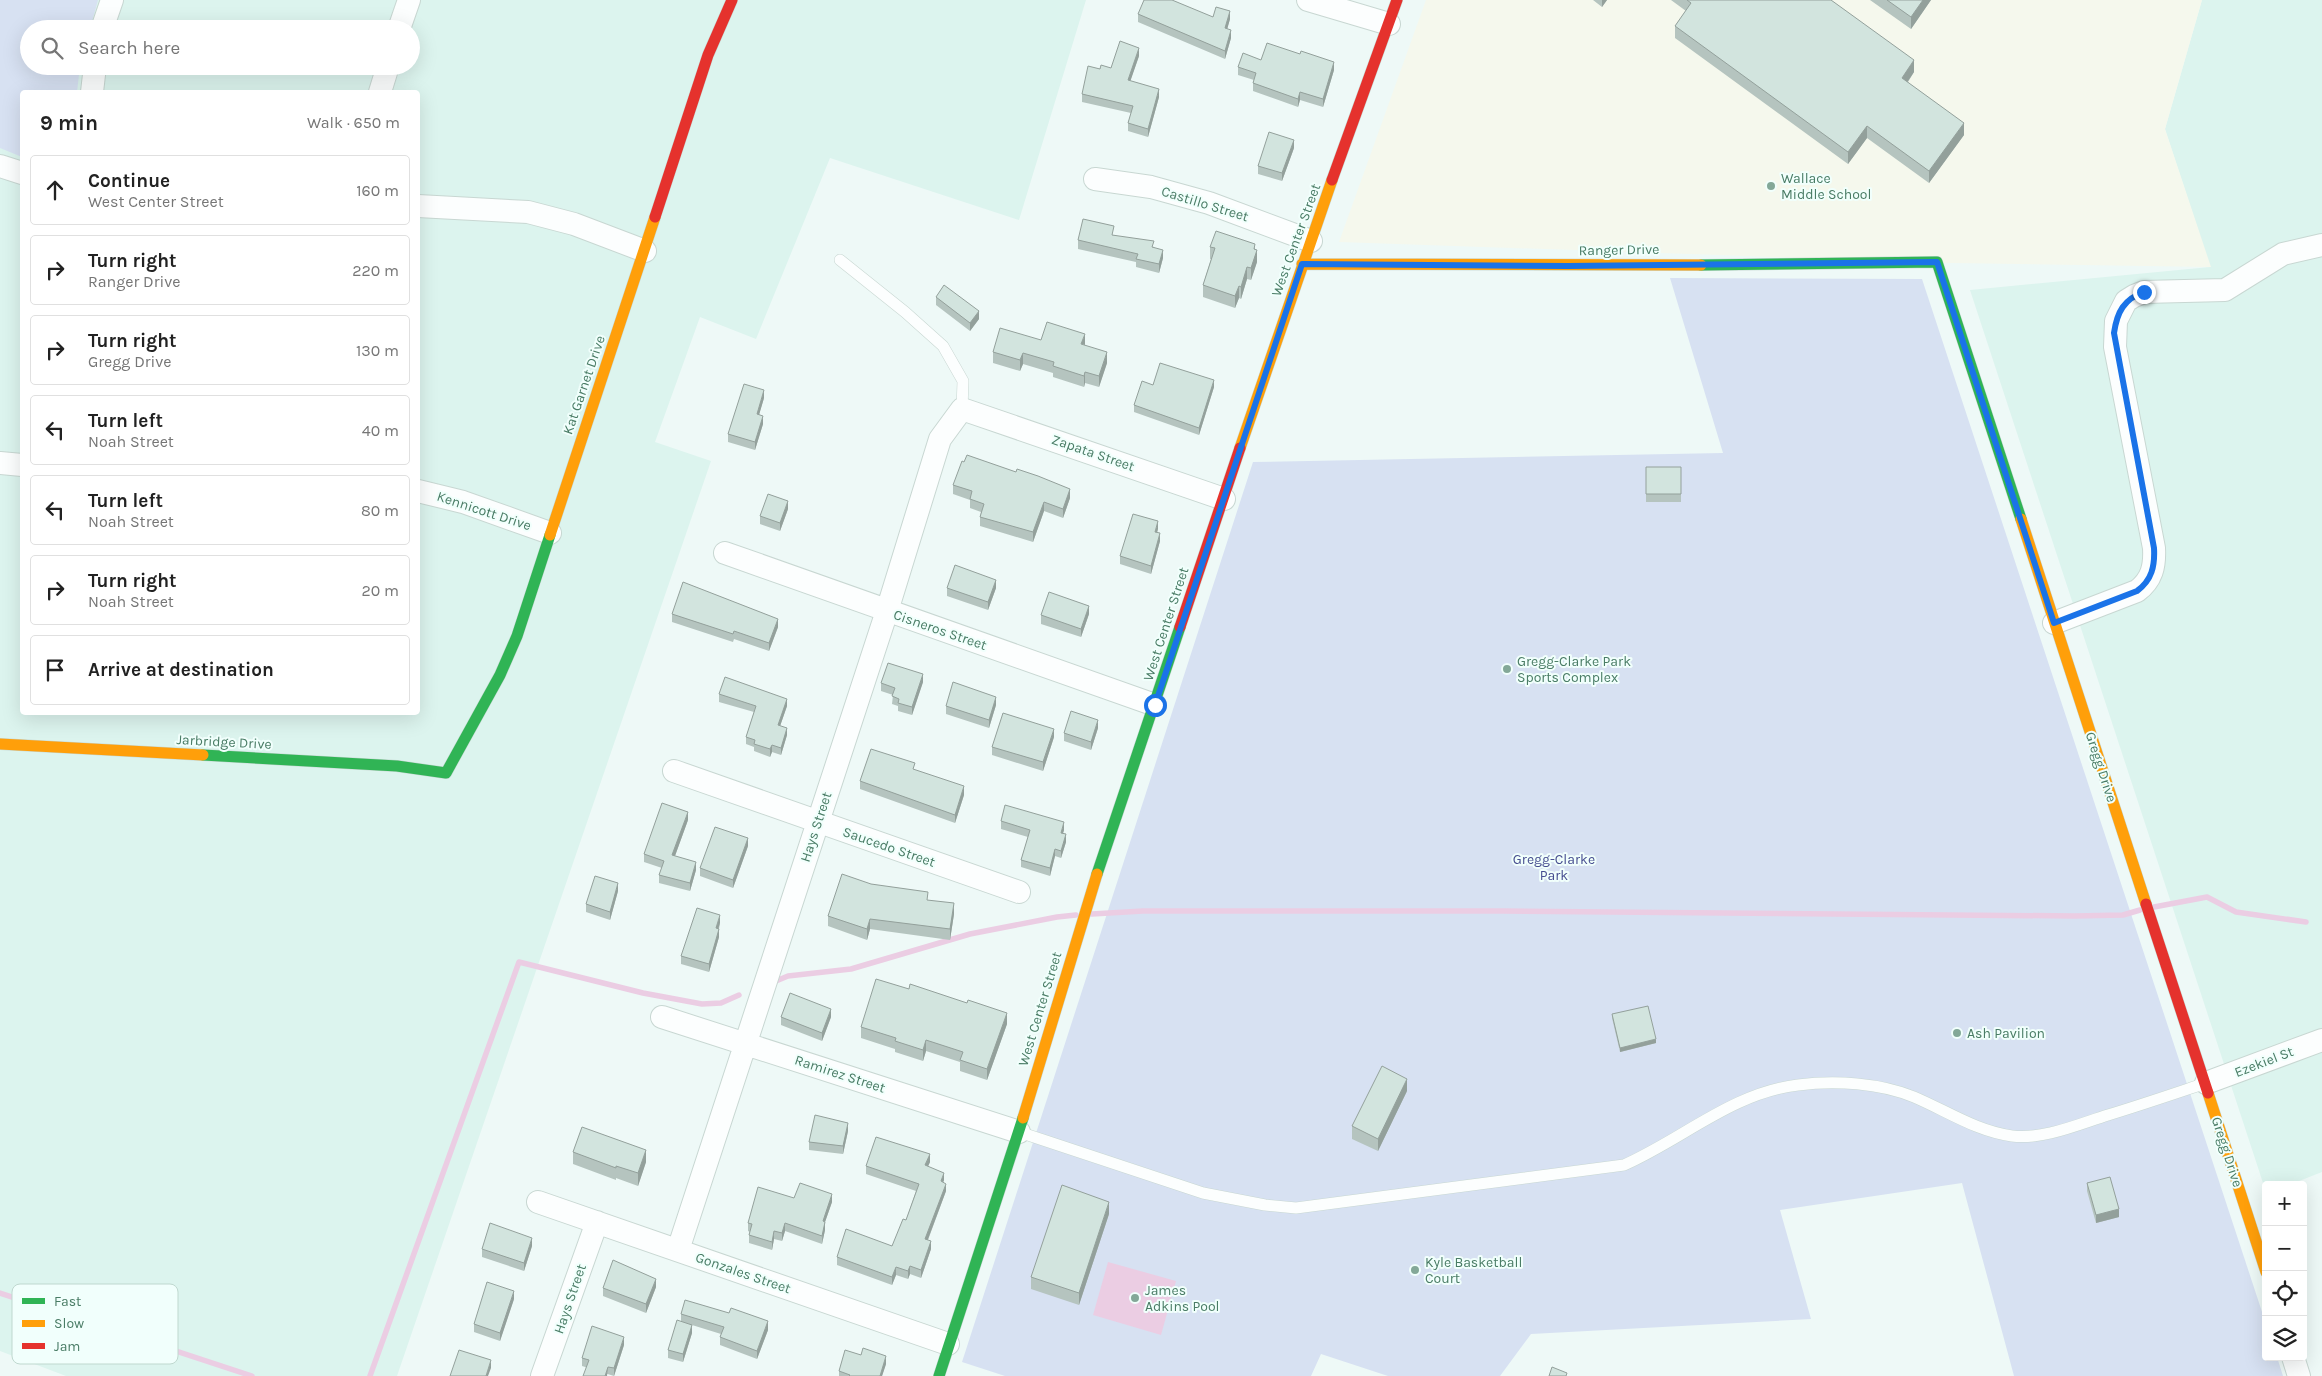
<!DOCTYPE html>
<meta charset="utf-8">
<style>
:root{--surface:#fff;--page:#f2f2f2;--text:#222;--muted:#767676;--line:#e0e0e0}
body{margin:0;font-family:Karla,sans-serif;background:var(--page);color:var(--text)}
.controls{position:absolute;right:15px;bottom:15px;display:grid;overflow:hidden;border-radius:5px;box-shadow:0 5px 20px #0002}
.controls button{width:45px;height:45px;display:grid;place-items:center;padding:0;border:0;border-bottom:1px solid var(--line);background:var(--surface);color:var(--text);font:25px sans-serif}
.stop{position:absolute;width:15px;height:15px;margin:-11px;border:4px solid #1a73e8;border-radius:50%;background:#fff}
.stop.end{background:#1a73e8;border-color:#fff;box-shadow:0 1px 5px #0008}
.list{margin:0;padding:0;list-style:none}
h2{display:flex;justify-content:space-between;align-items:center;height:65px;margin:0;padding:0 20px;font-size:21px}
h2 small{font-size:16px;font-weight:400;color:var(--muted)}
.list li{display:grid;grid-template-columns:32px 1fr auto;gap:15px;align-items:center;box-sizing:border-box;height:70px;margin:0 10px 10px;padding:0 10px;border:1px solid var(--line);border-radius:5px}
.list b{display:block;font-size:19px;white-space:nowrap}
.list p{margin:0;font-size:16px;white-space:nowrap;color:var(--muted)}
.list em{font-size:16px;font-style:normal;color:var(--muted)}
.icon{flex:none;width:28px;height:28px;fill:none;stroke:currentColor;stroke-width:2;stroke-linecap:round;stroke-linejoin:round}
.map{position:relative;flex:none;width:2322px;height:1376px;overflow:hidden}
.search{position:absolute;background:var(--surface);box-shadow:0 5px 20px #0002;left:20px;top:20px;width:400px;height:55px;display:flex;align-items:center;gap:12px;box-sizing:border-box;padding:0 18px;border-radius:28px;color:var(--muted);font-size:19px}
.panel{position:absolute;background:var(--surface);box-shadow:0 5px 20px #0002;left:20px;top:90px;width:400px;height:625px;border-radius:5px}
.map>svg:first-child{display:block}
</style>
<div class="map">
<svg width="2322" height="1376" viewBox="0 0 2322 1376">
<rect width="100%" height="100%" fill="#eef9f7"/>
<path fill="#dcf4ee" fill-rule="evenodd" d="M0,0H1086L1019,220L830,158L756,339L700,317L655,442L711,461L397,1376H66L0,1351ZM29,29H411V66H29ZM22,92H418V712H22Z
M2202,0H2322V1172L2289,1185H2266V1192L1970,290L2210,267L2165,129Z"/>
<path fill="#f5f8ed" d="M1426,0H2202L2165,129L2211,267L1951,263L1339,242Z"/>
<path fill="#d7e1f2" d="M0,0H98L90,29H29V66H80L77,92H22V157L0,148Z
M1670,278L1922,279L2266,1324V1357H2277L2283,1376H2014L1962,1183L1780,1210L1811,1319L1531,1334L1500,1376H1388L1321,1354L1311,1376H1005L962,1362L1253,462L1723,453Z"/>
<path fill="#ebcde3" d="M1108,1262L1176,1281L1161,1335L1093,1315Z"/>
<g fill="none" stroke-linecap="round" stroke-linejoin="round">
<path stroke="#ebcde3" stroke-width="5.5" d="M2154,907L2207,897L2236,912L2306,922
M1092,914L1143,911H1503L2075,916L2123,915L2140,910
M776,981L788,976L851,969L970,934L1057,917L1076,915
M0,1293L252,1376
M370,1376L519,962L643,993L702,1004L721,1003L739,995"/>
<defs>
<path id="lane" d="M840,260L905,312L943,346L963,381L962,409
M1019,1132L1203,1193L1265,1205L1296,1208L1624,1165C1683,1139 1732,1093 1798,1085C1835,1080 1880,1083 1914,1097C1947,1111 1976,1131 2012,1136C2043,1140 2079,1124 2108,1115C2141,1105 2173,1094 2206,1083"/>
<path id="street" d="M1308,0L1389,24
M102,29L112,0
M399,29L409,0
M92,92L95,66
M380,92L388,66
M0,166L22,173
M1095,179L1151,187L1209,203L1311,241
M418,206L528,212L574,224L645,251
M0,463L22,465
M418,491L463,502L550,533
M725,553L1155,705
M2054,623L2137,591C2152,580 2155,566 2154,548L2115,347L2116,321L2126,301L2134,296L2144,292L2225,290L2283,254L2322,245
M674,771L1019,892
M662,1017L1019,1132
M2206,1083L2322,1040
M538,1202L948,1344
M678,1250L887,611L940,439L962,409L1224,499
M2293,1357L2299,1376
M542,1376L597,1222"/>
<path id="fast" d="M1701,265L1937,262L2021,519
M203,755L397,766L446,773L500,675L517,636L550,535
M1097,874L1180,627
M939,1376L1023,1118"/>
<path id="slow" d="M1302,264L1701,265
M1240,448L1332,180
M2021,519L2146,904
M550,535L655,217
M0,744L203,755
M2208,1093L2266,1272
M1023,1118L1097,874"/>
<path id="jam" d="M1332,180L1397,0
M655,217L708,55L732,0
M1180,627L1240,448
M2146,904L2208,1093"/>
</defs>
<use href="#lane" stroke="#c8d7d2" stroke-width="12"/>
<use href="#street" stroke="#c8d7d2" stroke-width="24"/>
<use href="#fast" stroke="#c6d7d2" stroke-width="12"/>
<use href="#slow" stroke="#c6d7d2" stroke-width="12"/>
<use href="#jam" stroke="#c6d7d2" stroke-width="12"/>
<use href="#lane" stroke="#fcfefe" stroke-width="11"/>
<use href="#street" stroke="#fcfefe" stroke-width="22"/>
<use href="#fast" stroke="#30b455" stroke-width="11"/>
<use href="#slow" stroke="#ff9f0a" stroke-width="11"/>
<use href="#jam" stroke="#e5322d" stroke-width="11"/>
</g>
<path fill="#b5c4bf" d="M1593,0H1607L1602,7Z
M1671,0H1831L1914,72L1908,82L1964,135L1929,183L1867,138L1848,164L1675,38V26L1686,11Z
M1870,0H1931L1911,29Z
M1138,14L1213,17L1230,19L1227,29L1231,38L1225,59L1138,22Z
M1139,56L1130,81L1159,97L1148,137L1128,131V123L1131,113L1082,102V94L1100,69L1111,68Z
M1261,60L1334,70L1323,107L1300,100L1298,107L1253,91V83L1254,80L1238,75V67Z
M1294,148L1282,181L1258,174V166Z
M1114,235L1154,247L1163,258L1159,273L1136,267V262L1078,249V240Z
M1210,247L1255,249L1257,262L1251,280L1247,279L1241,299L1239,298L1235,308L1203,297V285L1211,259H1210Z
M936,297L979,319L970,331L936,305Z
M1041,340L1085,345L1107,363L1099,387L1085,383L1084,387L1053,377V373L1023,364L1020,371L993,363V352Z
M1153,385L1214,387L1199,435L1134,412V405Z
M764,398L759,414L763,424L755,450L728,442V434Z
M1646,467H1681V502H1646Z
M953,485L1070,498L1063,518L1044,511L1033,542L980,526V517L981,512L970,508V500L953,494Z
M788,509L780,531L760,524V516Z
M1158,529L1157,532L1160,541L1151,574L1120,564V556Z
M947,588H996L988,610L947,596Z
M672,614L778,627L769,651L734,639L733,642L672,622Z
M1089,614L1081,637L1041,624V615Z
M923,682L912,715L898,711V706L892,704L893,695L881,691V683Z
M719,694L787,706L780,726L787,735L781,755L772,752L770,757L754,751V747L746,744V737L754,712L719,702Z
M996,705L989,728L946,714V706Z
M1098,728L1091,750L1064,741V733Z
M1054,737L1043,771L992,755V747Z
M860,781L964,795L955,823L860,789Z
M688,820L675,856L696,870L690,891L659,883V875L662,868L644,862V854Z
M1001,821L1064,830L1063,833L1066,842L1061,858L1055,856L1050,876L1021,867V860L1028,837L1001,829Z
M748,846L733,888L700,876V868Z
M871,884L954,914L950,940L870,929L867,940L828,926V916Z
M618,891L610,920L586,912V904Z
M720,923L719,929V937L709,972L681,964V956Z
M1612,1014L1656,1043L1620,1052L1612,1018Z
M781,1017H831L822,1041L781,1025Z
M1007,1024L987,1080L960,1071V1062L926,1051L923,1061L895,1052V1049L861,1038V1027Z
M1407,1091L1378,1151L1352,1139V1126Z
M848,1131L843,1154L809,1150V1142Z
M573,1152L646,1162L638,1186L616,1178V1180L573,1164Z
M930,1162L928,1166L944,1180L943,1182L946,1191L928,1240L931,1249L921,1278L910,1274L908,1279L896,1275L892,1285L837,1265V1257L892,1246L906,1220L916,1191L866,1174V1166Z
M2087,1183L2119,1217L2096,1223L2087,1191Z
M794,1198L832,1202L825,1222V1230L822,1244L785,1231L782,1241L774,1239L772,1250L749,1243V1235L750,1232L748,1231V1223Z
M1109,1214L1079,1305L1031,1289V1277Z
M532,1246L524,1271L482,1257V1249Z
M656,1287L646,1313L603,1296V1288Z
M514,1299L500,1341L474,1332V1324Z
M681,1314L768,1330L757,1359L720,1345V1337L721,1334L692,1325V1333L683,1362L668,1358V1350L681,1321Z
M624,1345L614,1376L582,1366V1358Z
M886,1364L882,1376H839V1371Z"/>
<path fill="#93a09b" d="M1602,0H1607L1602,7Z
M1923,0H1931L1911,29V17Z
M1230,11V19L1225,37V28Z
M1231,30V38L1225,59V51Z
M1139,48V56L1128,88V80Z
M1914,60V72L1902,90V78Z
M1334,62V70L1323,107V99Z
M1159,89V97L1148,137V129Z
M1300,92V100L1298,107V99Z
M1964,123V135L1929,183V171Z
M1867,126V138L1848,164V152Z
M1294,140V148L1282,181V173Z
M1255,244V255L1257,250V262L1251,280V268Z
M1163,250V258L1159,273V264Z
M1247,267V279L1241,299V287Z
M1239,286V298L1235,308V296Z
M979,311V319L970,331V323Z
M1085,334V345L1081,344Z
M1107,352V363L1099,387V376Z
M1023,353V364L1020,371V360Z
M1085,372V383L1084,387V376Z
M1214,380V387L1199,435V428Z
M764,390V398L757,422V414Z
M763,416V424L755,450V442Z
M1070,489V498L1063,518V509Z
M788,501V509L780,531V523Z
M1044,502V511L1033,542V532Z
M1158,521V529L1155,540V532Z
M1160,533V541L1151,574V566Z
M996,580V588L988,610V602Z
M1089,606V614L1081,637V629Z
M778,619V627L769,651V643Z
M923,674V682L912,715V707Z
M996,697V705L989,728V720Z
M787,699V706L778,732V725Z
M1098,720V728L1091,750V742Z
M787,728V735L781,755V748Z
M1054,729V737L1043,771V762Z
M772,745V752L770,757V749Z
M964,786V795L955,823V815Z
M688,812V820L672,864V855Z
M1064,822V830L1061,840V833Z
M1066,834V842L1061,858V851Z
M748,838V846L733,888V880Z
M1055,849V856L1050,876V868Z
M696,862V870L690,891V883Z
M618,883V891L610,920V912Z
M954,903V914L950,940V929Z
M720,915V923L716,936V928Z
M870,919V929L867,940V929Z
M719,929V937L709,972V964Z
M831,1009V1017L822,1041V1033Z
M1007,1013V1024L987,1080V1069Z
M1656,1039V1043L1620,1052V1048Z
M926,1040V1051L923,1061V1050Z
M1407,1079V1091L1378,1151V1139Z
M848,1123V1131L843,1154V1146Z
M646,1150V1162L638,1186V1173Z
M930,1154V1162L925,1173V1165Z
M944,1173V1180L941,1189V1181Z
M946,1184V1191L925,1247V1239Z
M832,1194V1202L825,1222V1230L822,1244L823,1221Z
M1109,1202V1214L1079,1305V1293Z
M2119,1209V1217L2096,1223V1215Z
M785,1223V1231L782,1241V1233Z
M774,1231V1239L772,1250V1242Z
M532,1238V1246L524,1271V1263Z
M931,1241V1249L921,1278V1270Z
M910,1266V1274L908,1279V1271Z
M896,1267V1275L892,1285V1277Z
M656,1279V1287L646,1313V1304Z
M514,1291V1299L500,1341V1333Z
M768,1321V1330L757,1359V1351Z
M692,1325V1333L683,1362V1354Z
M624,1337V1345L614,1376V1368Z
M886,1356V1364L882,1376H880Z
M491,1360V1368L488,1376H486Z
M608,1367L607,1376H605Z"/>
<path fill="#d2e4de" stroke="#93a09b" d="M1144,0H1172L1213,17L1216,7L1230,11L1225,28L1231,30L1225,51L1138,14Z
M1687,0H1831L1914,60L1902,78L1964,123L1929,171L1867,126L1848,152L1675,26L1691,3Z
M1887,0H1923L1911,17Z
M1120,41L1139,48L1128,80L1159,89L1148,129L1128,123L1133,106L1082,94L1088,66L1100,69L1101,65L1111,68Z
M1267,43L1300,54L1301,51L1334,62L1323,99L1300,92L1298,99L1253,83L1256,73L1238,67L1243,53L1261,60Z
M1269,132L1294,140L1282,173L1258,166Z
M1083,219L1114,226L1112,235L1154,241L1152,247L1163,250L1159,264L1136,259L1138,254L1078,240Z
M1216,231L1255,244L1254,249L1257,250L1251,268L1247,267L1241,287L1239,286L1235,296L1203,285L1215,248L1210,247Z
M944,285L979,311L970,323L936,297Z
M1047,322L1085,334L1081,344L1107,352L1099,376L1085,372L1084,376L1053,366L1054,362L1023,353L1020,360L993,352L1000,328L1041,340Z
M1160,363L1214,380L1199,428L1134,405L1142,381L1153,385Z
M744,384L764,390L757,414L763,416L755,442L728,434Z
M967,455L1016,472L1017,469L1038,476L1070,489L1063,509L1044,502L1033,532L980,517L984,504L970,499L972,491L953,485L962,461L964,462Z
M1646,467H1681V494H1646Z
M768,494L788,501L780,523L760,516Z
M1133,514L1158,521L1155,532L1160,533L1151,566L1120,556Z
M955,565L996,580L988,602L947,588Z
M683,582L778,619L769,643L734,631L733,634L672,614Z
M1049,592L1089,606L1081,629L1041,615Z
M888,663L923,674L912,707L898,703L899,699L892,696L895,688L881,683Z
M725,677L787,699L778,725L787,728L781,748L772,745L770,749L754,744L755,740L746,737L756,706L719,694Z
M953,682L996,697L989,720L946,706Z
M1071,711L1098,720L1091,742L1064,733Z
M1003,713L1054,729L1043,762L992,747Z
M871,749L915,763L913,769L964,786L955,815L860,781Z
M662,803L688,812L672,855L696,862L690,883L659,875L664,861L644,854Z
M1005,805L1064,822L1061,833L1066,834L1061,851L1055,849L1050,868L1021,860L1030,830L1001,821Z
M715,827L748,838L733,880L700,868Z
M842,874L871,884L928,892L927,900L954,903L950,929L870,919L867,929L828,916Z
M595,876L618,883L610,912L586,904Z
M697,908L720,915L716,928L719,929L709,964L681,956Z
M876,979L909,989L910,984L967,1003L968,1000L1007,1013L987,1069L960,1060L963,1052L926,1040L923,1050L895,1041L896,1038L861,1027Z
M790,993L831,1009L822,1033L781,1017Z
M1648,1006L1656,1039L1620,1048L1612,1014Z
M1382,1066L1407,1079L1378,1139L1352,1126Z
M815,1115L848,1123L843,1146L809,1142Z
M582,1127L646,1150L638,1173L616,1166V1168L573,1152Z
M876,1137L930,1154L925,1165L944,1173L941,1181L946,1184L925,1239L931,1241L921,1270L910,1266L908,1271L896,1267L892,1277L837,1257L846,1229L892,1246L903,1219L906,1220L919,1184L866,1166Z
M2110,1177L2119,1209L2096,1215L2087,1183Z
M800,1183L832,1194L823,1221L825,1222L822,1236L785,1223L782,1233L774,1231L772,1242L749,1235L752,1224L748,1223L758,1187L794,1198Z
M1062,1185L1109,1202L1079,1293L1031,1277Z
M490,1223L532,1238L524,1263L482,1249Z
M613,1260L656,1279L646,1304L603,1288Z
M487,1282L514,1291L500,1333L474,1324Z
M685,1300L729,1313L731,1308L768,1321L757,1351L720,1337L724,1327L681,1314Z
M677,1320L692,1325L683,1354L668,1350Z
M592,1326L624,1337L614,1368L608,1367L605,1376H583L589,1360L582,1358Z
M863,1348L886,1356L880,1376H849L850,1375L839,1371L845,1350L861,1355Z
M459,1350L491,1360L486,1376H450Z
M1552,1367L1567,1373L1566,1376H1549Z"/>
<g fill="none" stroke-linecap="round" stroke-linejoin="round">
<path stroke="#1a73e8" stroke-width="6" d="M1155,705L1302,264L1568,266L1937,262L2054,623L2137,591C2152,580 2155,566 2154,548L2114,333C2117,312 2124,299 2144,292"/>
</g>
<g fill="#83a898" stroke="#f1fffc" stroke-width="2">
<circle cx="1771" cy="186" r="5"/>
<circle cx="1507" cy="669" r="5"/>
<circle cx="1957" cy="1033" r="5"/>
<circle cx="1415" cy="1270" r="5"/>
<circle cx="1135" cy="1298" r="5"/>
</g>
<g text-anchor="middle" dominant-baseline="central" stroke-width="4" stroke-linejoin="round" paint-order="stroke">
<g font-size="14" fill="#497c65" stroke="#f1fffc" text-anchor="start">
<text x="1781" y="178">Wallace<tspan x="1781" dy="16">Middle School</tspan></text>
<text x="1517" y="661">Gregg-Clarke Park<tspan x="1517" dy="16">Sports Complex</tspan></text>
<text x="1967" y="1033">Ash Pavilion</text>
<text x="1425" y="1262">Kyle Basketball<tspan x="1425" dy="16">Court</tspan></text>
<text x="1145" y="1290">James<tspan x="1145" dy="16">Adkins Pool</tspan></text>
</g>
<g font-size="14" fill="#497c65" stroke="#f1fffc">
<text transform="translate(1205 204) rotate(17)">Castillo Street</text>
<text transform="translate(1296 240) rotate(-70)">West Center Street</text>
<text transform="translate(1619 250) rotate(-1)">Ranger Drive</text>
<text transform="translate(584 385) rotate(-71)">Kat Garnet Drive</text>
<text transform="translate(1093 453) rotate(19)">Zapata Street</text>
<text transform="translate(484 511) rotate(18)">Kennicott Drive</text>
<text transform="translate(1166 624) rotate(-72)">West Center Street</text>
<text transform="translate(940 630) rotate(19)">Cisneros Street</text>
<text transform="translate(224 742) rotate(3)">Jarbridge Drive</text>
<text transform="translate(2101 767) rotate(72)">Gregg Drive</text>
<text transform="translate(816 827) rotate(-72)">Hays Street</text>
<text transform="translate(889 847) rotate(19)">Saucedo Street</text>
<text transform="translate(1040 1009) rotate(-73)">West Center Street</text>
<text transform="translate(2264 1062) rotate(-21)">Ezekiel St</text>
<text transform="translate(840 1074) rotate(18)">Ramirez Street</text>
<text transform="translate(2227 1152) rotate(72)">Gregg Drive</text>
<text transform="translate(743 1273) rotate(19)">Gonzales Street</text>
<text transform="translate(570 1299) rotate(-71)">Hays Street</text>
</g>
<g font-size="14" fill="#454c8f" stroke="#f1fffc">
<text x="1554" y="859">Gregg-Clarke<tspan x="1554" dy="16">Park</tspan></text>
</g>
</g>
<rect x="12" y="1284" width="166" height="80" rx="8" fill="#f1fffc" stroke="#bfd8cf" stroke-width="1"/>
<rect x="22" y="1298" width="23" height="6" fill="#30b455"/>
<rect x="22" y="1320" width="23" height="7" fill="#ff9f0a"/>
<rect x="22" y="1343" width="23" height="6" fill="#e5322d"/>
<g font-size="14" fill="#497c65">
<text x="54" y="1306">Fast</text>
<text x="54" y="1328">Slow</text>
<text x="54" y="1351">Jam</text>
</g>
</svg>
<div class="controls">
<button>+</button>
<button>−</button>
<button><svg class="icon" aria-label="locate" viewBox="0 0 24 24"><circle cx="12" cy="12" r="6"/><path d="M12 2v4M12 18v4M2 12h4M18 12h4"/></svg></button>
<button><svg class="icon" aria-label="layers" viewBox="0 0 24 24"><path d="M12 4l9 5-9 5-9-5zM3 14l9 5 9-5"/></svg></button>
</div>
<div class="stop" style="left:1155px;top:705px"></div>
<div class="stop end" style="left:2144px;top:292px"></div>
<div class="search"><svg class="icon" aria-label="search" viewBox="0 0 24 24"><circle cx="10" cy="10" r="6"/><path d="M15 15l6 6"/></svg>Search here</div>
<section class="panel">
<h2>9 min<small>Walk · 650 m</small></h2>
<ul class="list">
<li><svg class="icon" aria-label="ahead" viewBox="0 0 24 24"><path d="M12 20V5M6 11l6-6 6 6"/></svg><div><b>Continue</b><p>West Center Street</p></div><em>160 m</em></li>
<li><svg class="icon" aria-label="right" viewBox="0 0 24 24"><path d="M7 20v-9h11M14 6l5 5-5 5"/></svg><div><b>Turn right</b><p>Ranger Drive</p></div><em>220 m</em></li>
<li><svg class="icon" aria-label="right" viewBox="0 0 24 24"><path d="M7 20v-9h11M14 6l5 5-5 5"/></svg><div><b>Turn right</b><p>Gregg Drive</p></div><em>130 m</em></li>
<li><svg class="icon" aria-label="left" viewBox="0 0 24 24"><path d="M17 20v-9H6M10 6l-5 5 5 5"/></svg><div><b>Turn left</b><p>Noah Street</p></div><em>40 m</em></li>
<li><svg class="icon" aria-label="left" viewBox="0 0 24 24"><path d="M17 20v-9H6M10 6l-5 5 5 5"/></svg><div><b>Turn left</b><p>Noah Street</p></div><em>80 m</em></li>
<li><svg class="icon" aria-label="right" viewBox="0 0 24 24"><path d="M7 20v-9h11M14 6l5 5-5 5"/></svg><div><b>Turn right</b><p>Noah Street</p></div><em>20 m</em></li>
<li><svg class="icon" aria-label="arrive" viewBox="0 0 24 24"><path d="M6 21V4h12l-3 4 3 4H6"/></svg><div><b>Arrive at destination</b></div></li>
</ul>
</section>
</div>
